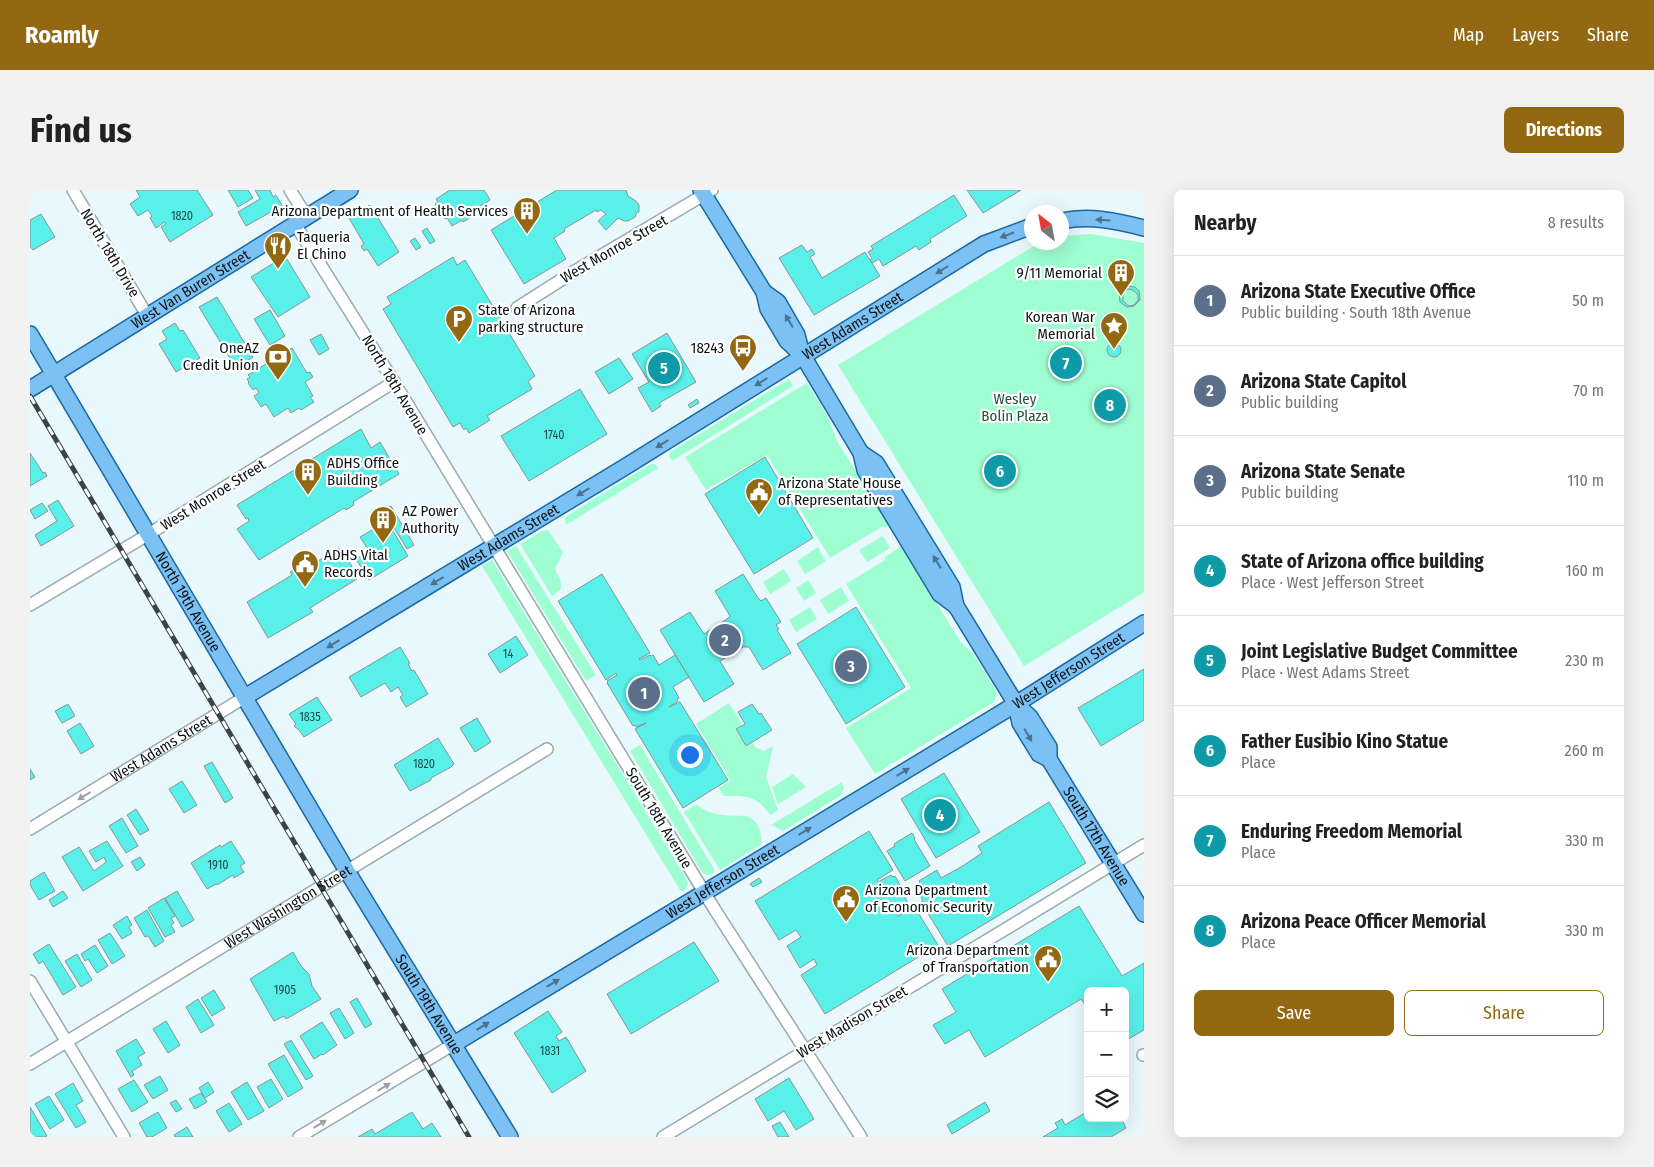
<!DOCTYPE html>
<meta charset="utf-8">
<style>
:root{--surface:#fff;--page:#f2f2f2;--text:#222;--muted:#767676;--line:#e0e0e0;--accent:#926912}
body{margin:0;font-family:"Fira Sans Condensed",sans-serif;background:var(--page);color:var(--text)}
.controls{position:absolute;right:15px;bottom:15px;display:grid;overflow:hidden;border-radius:8px;box-shadow:0 5px 20px #0002}
.controls button{width:45px;height:45px;display:grid;place-items:center;padding:0;border:0;border-bottom:1px solid var(--line);background:var(--surface);color:var(--text);font:25px sans-serif}
.compass{position:absolute;left:994px;top:15px;width:45px;height:45px;border-radius:50%;background:var(--surface);box-shadow:0 5px 20px #0002;rotate:329deg}
.you{position:absolute;left:659px;top:564px;width:18px;height:18px;margin:-12px;border:4px solid #fff;border-radius:50%;background:#1a73e8;box-shadow:0 0 0 8px #1a73e833}
.badge{display:grid;place-items:center;width:32px;height:32px;border-radius:50%;background:var(--accent);color:#fff;font-size:16px;font-weight:700}
.pin{position:absolute;translate:-50% -50%;border:2px solid #fff;box-shadow:0 1px 5px #0006}
.list{margin:0;padding:0;list-style:none}
h2{display:flex;justify-content:space-between;align-items:center;height:65px;margin:0;padding:0 20px;font-size:21px}
h2 small{font-size:16px;font-weight:400;color:var(--muted)}
.list li{display:grid;grid-template-columns:32px 1fr auto;gap:15px;align-items:center;box-sizing:border-box;height:90px;padding:0 20px;border-top:1px solid var(--line)}
.list b{display:block;font-size:19px;white-space:nowrap}
.list p{margin:0;font-size:16px;white-space:nowrap;color:var(--muted)}
.list em{font-size:16px;font-style:normal;color:var(--muted)}
.actions{display:flex;gap:10px;padding:15px 20px}
.actions a{flex:1;padding:11px 0;border:1px solid var(--accent);border-radius:8px;text-align:center;font-size:18px;color:var(--accent)}
.actions .main{background:var(--accent);color:#fff}
.icon{flex:none;width:28px;height:28px;fill:none;stroke:currentColor;stroke-width:2;stroke-linecap:round;stroke-linejoin:round}
.map{position:relative;flex:none;width:1114px;height:947px;overflow:hidden;border-radius:8px}
header{display:flex;align-items:center;gap:30px;box-sizing:border-box;height:70px;padding:0 25px;background:var(--accent);color:#fff}
header strong{font-size:24px}
nav{display:flex;gap:28px;margin-inline-start:auto;font-size:18px}
.intro{display:flex;align-items:center;justify-content:space-between;box-sizing:border-box;height:120px;padding:0 30px}
h1{margin:0;font-size:35px}
.button{padding:12px 22px;border-radius:8px;background:var(--accent);color:#fff;font-size:18px;font-weight:700}
main{display:flex;gap:30px;padding:0 30px}
aside{flex:1;background:var(--surface);border-radius:8px;box-shadow:0 5px 20px #0002}
.map>svg:first-child{display:block}
</style>
<header>
<strong>Roamly</strong>
<nav><a>Map</a><a>Layers</a><a>Share</a></nav>
</header>
<div class="intro"><h1>Find us</h1><a class="button">Directions</a></div>
<main>
<div class="map">
<svg width="1114" height="947" viewBox="0 0 1114 947">
<rect width="100%" height="100%" fill="#e8f8fd"/>
<path fill="#9efdd1" d="M1061,44L1114,53V402L994,476L808,175L1009,53L1032,52V46Z
M759,189L763,196L642,271L639,266L640,262Z
M777,193L797,225L808,253L827,283L843,300L863,333L855,338L853,336L800,368L737,265L676,300L655,267Z
M621,274H625L628,278L536,335L535,329L538,325Z
M518,340L533,362L525,379L531,392V399L522,406L490,354L512,341Z
M853,346L860,358L837,372L829,360Z
M876,353L877,366L930,451L944,465L965,499L967,505L964,512L845,584L816,538L881,498L816,394L855,370V367Z
M486,356L566,485L556,491L477,361Z
M788,357L796,371L775,384L767,371Z
M462,370L656,688L658,695L654,701L650,700L452,376Z
M754,379L761,391L740,404L733,392Z
M778,390L786,403L774,411L766,398Z
M811,397L819,411L798,424L790,410Z
M780,417L787,429L766,442L759,430Z
M699,513L712,534L705,539L716,557L723,553L726,558L734,561L743,556L736,587L748,620L740,625C726,605 717,606 694,606L689,598L700,590L666,534Z
M610,555L684,679V683L677,685L672,682L600,561Z
M763,584L776,597L748,614L742,597Z
M812,592L814,598L810,606L753,641L741,635Z
M666,614C681,627 697,625 716,626C729,630 731,641 732,654L690,680L654,622Z"/>
<path fill="#59f0ea" stroke="#869695" fill-rule="evenodd" d="M106,0H167L183,25L140,52L131,37L136,34L135,32L126,38L120,28L122,26L118,20L108,26L100,14L110,7Z
M198,0H218L223,8L208,17Z
M225,0H240L243,7L246,5L253,17L247,21L246,19L216,36L208,22L230,9Z
M420,0H454L460,10L447,18L450,22L433,32L432,30L422,36L417,28L415,29L405,14L408,12L406,9Z
M527,0H596L598,6L606,11L609,15V22H607L605,27L598,31H594L588,28L576,40L568,31L576,24L571,20L567,22L566,20L534,39L535,41L524,48L536,69L494,94L461,40Z
M937,0H991L953,23Z
M924,5L937,26L900,49L901,52L889,60L886,56L853,76L849,69L842,73L840,70L842,68L838,62L843,59L841,56Z
M340,15L369,62L348,76L337,59L334,61L331,56L334,54L319,28Z
M11,24L25,47L3,60L0,56V30Z
M397,38L405,51L400,54L392,41Z
M385,48L391,57L386,60L380,51Z
M772,55L777,62L782,59L785,64L780,67L792,88L835,62L850,86L784,125L749,68Z
M255,66L280,107L248,127L221,87Z
M423,67L427,75L435,70L505,186L498,191L502,199L457,226L460,230L439,243L436,238L434,240L430,233L423,237L353,119L361,114L357,107Z
M1096,96L1105,97L1109,101L1110,110L1104,116L1097,117L1090,112L1089,103ZM1098,99L1103,100L1108,105V110L1104,115L1099,116L1093,111V104Z
M187,107L223,167L206,178L169,117Z
M240,120L255,146L240,155L224,129Z
M145,133L150,141L153,140L170,168L146,182L129,154L137,149L132,141Z
M637,143L666,192L629,213L631,216L622,222L608,198L619,192L602,164Z
M291,144L299,159L289,165L280,150Z
M1077 160a7 7 0 1 1 14 0a7 7 0 1 1-14 0Z
M262,158L277,183L280,182L283,187L275,192L283,206L280,207L284,212L271,220L269,218L261,223L258,218L244,227L236,214L231,217L224,206L229,203L226,198L223,200L218,193L219,192L217,189L220,187L218,185Z
M589,168L603,189L579,204L565,182Z
M550,199L577,244L499,291L471,246Z
M667,209L669,213L660,218L658,215Z
M331,239L341,258L350,252L369,284L323,312L324,315L316,320L314,318L229,370L207,339L219,331L218,328L216,329L207,315Z
M0,263L13,283L15,282L17,286L0,296Z
M735,267L783,348L724,384L675,304Z
M28,310L44,336L11,356L5,345L27,331L18,316Z
M12,313L18,321L5,329L0,320Z
M361,316L384,355L377,359L353,320Z
M357,331L378,366L339,390L326,369L339,361L330,347Z
M309,358L322,376L320,377L327,389L280,418L283,422L238,448L217,412L262,385L260,382L273,374L277,380L289,372L288,371Z
M572,384L620,463L609,469L610,470L620,465L621,466L623,465L629,475L645,465L659,487L643,497L649,508L647,509L648,511L639,517L650,512L698,590L653,618L605,539L616,533L606,537L605,535L603,536L577,493L578,492L577,491L587,485L586,483L576,490L528,411Z
M713,384L728,408L731,411L736,408L751,432L746,435L749,439L747,440L761,463L733,480L719,457H713L690,471L704,494L674,512L630,440L660,422L674,444L697,429L700,426L685,401Z
M826,417L875,497L816,534L767,454Z
M486,446L498,465L470,483L458,464Z
M370,457L380,473L378,474L382,481L384,480L398,504L376,517L370,507L373,505L368,497L361,502L355,493L331,507L319,487Z
M1114,479V530L1071,556L1048,518Z
M287,507L302,530L274,547L269,540L264,536L266,534L259,524Z
M38,514L45,526L32,533L25,521Z
M722,514L729,524L731,523L742,540L716,556L706,539L715,534L708,522Z
M447,528L461,552L445,562L430,538Z
M50,533L64,556L51,564L37,541Z
M408,548L424,574L421,577L401,588V590L380,601L364,575Z
M182,572L203,608L195,613L174,576Z
M0,579L5,587L0,590Z
M914,583L950,642L906,668L871,609Z
M152,591L167,615L154,623L139,599Z
M1019,612L1056,673L918,756L891,712L893,711L885,696L890,693L889,691L907,680L911,688L931,677L952,663L948,656Z
M106,619L119,640L110,645L97,625Z
M92,628L108,656L96,663L79,636Z
M839,641L863,680L847,690L848,692L861,685L863,687L865,686L876,706L875,707L878,713L866,722L868,726L884,716L908,755L795,824L771,785L787,775L784,769L770,778L757,756L771,747L766,740L749,750L725,711Z
M882,643L885,648L884,649L900,676L875,691L857,661L865,656L864,654Z
M77,651L93,676L53,701L32,667L49,657L64,681L76,672L74,667L66,672L59,661Z
M201,651L215,673L210,676L214,682L204,688L203,685L187,695L186,694L177,699L161,673L190,655L191,657Z
M110,667L115,675L107,681L101,672Z
M14,682L25,701L9,710L0,695V691Z
M729,688L732,692L723,697L720,694Z
M33,701L38,708L23,717L19,710Z
M147,701L164,730L152,737L135,708Z
M134,708L145,726L141,728L144,733L141,735L145,742L135,747L118,718Z
M1049,716L1092,786L1114,773V840L1095,851V801H1058V819L1051,809L955,867L939,840L915,854L903,835L926,822L912,799Z
M117,720L134,751L125,757L118,746L115,747L104,728Z
M97,726L102,735L99,737L102,743L92,749L83,735Z
M80,743L95,766L82,774L68,750Z
M664,752L689,791L601,844L577,804Z
M19,754L46,797L33,805L13,771L9,774L3,764Z
M65,755L78,776L67,783L58,769L55,771L51,764Z
M263,762L271,776L279,784L282,796L291,809L256,829L254,826L244,831L220,789Z
M47,764L62,790L51,797L35,771Z
M184,800L195,818L182,826L171,808Z
M327,808L342,834L335,838L320,812Z
M168,809L184,835L171,843L156,817Z
M309,818L324,843L315,849L300,823Z
M518,821L532,842L526,846L529,851L536,847L556,881L522,903L484,843Z
M136,831L150,855L138,863L123,839Z
M292,832L307,855L293,865L292,864L284,869L270,846Z
M106,849L115,863L108,867L112,875L102,881L104,885L101,887L86,861Z
M261,850L283,886L276,890L254,854Z
M254,865L273,898L258,907L238,874Z
M130,886L138,900L123,909L114,895Z
M759,888L784,929L766,940L754,921L738,931L725,909Z
M241,889L253,909L239,918L227,897Z
M104,890L118,912L102,922L88,899Z
M178,892L184,902L175,908L169,898Z
M217,892L234,921L218,930L201,902Z
M43,893L53,911L46,915L56,932L46,938L25,904Z
M171,903L177,912L165,919L159,909Z
M19,906L34,930L20,939L5,914Z
M146,910L152,919L146,922L140,913Z
M955,912L960,921L922,944L917,935Z
M199,913L212,934L199,942L186,921Z
M0,917L17,946L15,947H0Z
M1058,921V928H1091L1096,938L1081,947H1013L1028,938L1025,933L1032,929L1035,935Z
M128,922L137,938L122,947H117L109,933Z
M382,922L393,939L402,933L411,947H328L342,939L345,944Z
M750,932L759,947H748L742,936Z
M157,937L163,947H145L144,945Z"/>
<g fill="none" stroke-linecap="round" stroke-linejoin="round">
<defs>
<g id="minor">
<path d="M43,0L118,127"/>
<path d="M260,0L277,27"/>
<path d="M265,34L364,192L685,720L831,947"/>
<path d="M487,118L545,81L682,0"/>
<path d="M0,415L119,344L364,192"/>
<path id="s1" d="M0,639L215,507"/>
<path d="M0,791L94,947"/>
<path d="M1113,865H1114"/>
<path id="s2" d="M0,874L517,559"/>
<path d="M269,947L424,854"/>
<path d="M633,947L1114,655"/>
</g>
<g id="major">
<path d="M671,0L734,102L738,119L757,151L773,166L831,263L835,280L910,404L926,416"/>
<path d="M1032,31C1059,25 1087,31 1114,38"/>
<path d="M734,102L748,112L767,145L772,165"/>
<path id="s3" d="M0,144L317,681L480,947"/>
<path id="s4" d="M0,199L320,0"/>
<path id="s5" d="M831,263L846,273L922,397L926,416L986,514L1000,527L1019,557V569L1114,724"/>
<path id="s6" d="M215,507L595,277L954,54L1002,36"/>
<path d="M986,514L990,533L1009,564L1019,569"/>
<path id="s7" d="M424,854L986,514L1114,433"/>
</g>
</defs>
<use href="#minor" stroke="#9baaaf" stroke-width="14"/>
<use href="#major" stroke="#1b68a1" stroke-width="18"/>
<use href="#minor" stroke="#fff" stroke-width="11"/>
<use href="#major" stroke="#7bc1f4" stroke-width="15"/>
<defs>
<path id="rail" d="M0,206L439,947"/>
</defs>
<use href="#rail" stroke="#3c4346" stroke-width="5"/>
<use href="#rail" stroke="#fff" stroke-width="3" stroke-dasharray="9" stroke-linecap="butt"/>
</g>
<defs><path id="oneway-solid" d="M-6-.8H1V-3.2L6.5 0L1 3.2V.8H-6Z" transform="scale(1.25)"/></defs>
<g fill="#4a728f">
<use href="#oneway-solid" transform="translate(1073 30) rotate(-177)"/>
<use href="#oneway-solid" transform="translate(977 45) rotate(159)"/>
<use href="#oneway-solid" transform="translate(912 80) rotate(148)"/>
<use href="#oneway-solid" transform="translate(759 131) rotate(-121)"/>
<use href="#oneway-solid" transform="translate(731 192) rotate(148)"/>
<use href="#oneway-solid" transform="translate(632 254) rotate(148)"/>
<use href="#oneway-solid" transform="translate(553 302) rotate(149)"/>
<use href="#oneway-solid" transform="translate(907 372) rotate(-122)"/>
<use href="#oneway-solid" transform="translate(407 391) rotate(149)"/>
<use href="#oneway-solid" transform="translate(303 454) rotate(149)"/>
<use href="#oneway-solid" transform="translate(998 545) rotate(59)"/>
<use href="#oneway-solid" transform="translate(873 582) rotate(-31)"/>
<use href="#oneway-solid" transform="translate(775 641) rotate(-31)"/>
<use href="#oneway-solid" transform="translate(523 793) rotate(-31)"/>
<use href="#oneway-solid" transform="translate(453 836) rotate(-31)"/>
</g>
<g fill="#9ea0a1">
<use href="#oneway-solid" transform="translate(54 606) rotate(149)"/>
<use href="#oneway-solid" transform="translate(354 897) rotate(-31)"/>
<use href="#oneway-solid" transform="translate(290 934) rotate(-31)"/>
</g>
<defs>
<symbol id="building-pin" viewBox="-11 -11 22 30"><path d="M0 17L-7.5 6A9.5 9.5 0 1 1 7.5 6Z" fill="#926912" stroke="#fff"/><path d="M-4-6H4V6H1V3H-1V6H-4ZM-2.5-4.3h1.7v1.8h-1.7ZM.8-4.3h1.7v1.8H.8ZM-2.5-1h1.7V.8h-1.7ZM.8-1h1.7V.8H.8Z" fill="#fff"/></symbol>
<symbol id="restaurant-pin" viewBox="-11 -11 22 30"><path d="M0 17L-7.5 6A9.5 9.5 0 1 1 7.5 6Z" fill="#926912" stroke="#fff"/><path d="M-5-6h1v4h1v-4h1v4h1v-4h1v5L-1.5 .5V6h-2V.5L-5-1ZM5-6V6H3V1.5H1.5Q1.5-4 5-6Z" fill="#fff"/></symbol>
<symbol id="parking-pin" viewBox="-11 -11 22 30"><path d="M0 17L-7.5 6A9.5 9.5 0 1 1 7.5 6Z" fill="#926912" stroke="#fff"/><path d="M-3.5-5.5H1a3.5 3.5 0 0 1 0 7H-1V5.5H-3.5ZM-1-3.4V-.6H.8a1.4 1.4 0 0 0 0-2.8Z" fill="#fff"/></symbol>
<symbol id="sight-pin" viewBox="-11 -11 22 30"><path d="M0 17L-7.5 6A9.5 9.5 0 1 1 7.5 6Z" fill="#926912" stroke="#fff"/><path d="M0-6L1.8-2.2L6-1.7L2.9 1.2L3.7 5.4L0 3.3L-3.7 5.4L-2.9 1.2L-6-1.7L-1.8-2.2Z" fill="#fff"/></symbol>
<symbol id="bus-pin" viewBox="-11 -11 22 30"><path d="M0 17L-7.5 6A9.5 9.5 0 1 1 7.5 6Z" fill="#926912" stroke="#fff"/><path d="M-5-6H5V4H4V6H2V4H-2V6H-4V4H-5ZM-3.5-4V0h7V-4ZM-3.5 1.2v1.5H-2V1.2ZM2 1.2v1.5H3.5V1.2Z" fill="#fff"/></symbol>
<symbol id="bank-pin" viewBox="-11 -11 22 30"><path d="M0 17L-7.5 6A9.5 9.5 0 1 1 7.5 6Z" fill="#926912" stroke="#fff"/><path d="M-6-4H6V4H-6ZM0-2.3a2.3 2.3 0 1 0 0 4.6a2.3 2.3 0 1 0 0-4.6Z" fill="#fff"/></symbol>
<symbol id="civic-pin" viewBox="-11 -11 22 30"><path d="M0 17L-7.5 6A9.5 9.5 0 1 1 7.5 6Z" fill="#926912" stroke="#fff"/><path d="M-.6-6.5H3V-4.5H.6V-3L4-1V1h2V6H-6V1h2V-1L-.6-3ZM-1.2 2.5V6h2.4V2.5Z" fill="#fff"/></symbol>
</defs>
<g fill-rule="evenodd">
<use href="#building-pin" x="481" y="5" width="32" height="43"/>
<use href="#restaurant-pin" x="232" y="40" width="32" height="43"/>
<use href="#building-pin" x="1075" y="67" width="32" height="43"/>
<use href="#parking-pin" x="413" y="113" width="32" height="43"/>
<use href="#sight-pin" x="1068" y="120" width="32" height="43"/>
<use href="#bus-pin" x="697" y="142" width="32" height="43"/>
<use href="#bank-pin" x="232" y="151" width="32" height="43"/>
<use href="#building-pin" x="262" y="266" width="32" height="43"/>
<use href="#civic-pin" x="713" y="286" width="32" height="43"/>
<use href="#building-pin" x="337" y="314" width="32" height="43"/>
<use href="#civic-pin" x="259" y="358" width="32" height="43"/>
<use href="#civic-pin" x="800" y="693" width="32" height="43"/>
<use href="#civic-pin" x="1002" y="753" width="32" height="43"/>
</g>
<g text-anchor="middle" dominant-baseline="central" stroke-width="4.5" stroke-linejoin="round" paint-order="stroke">
<g font-size="12" fill="#204a4a">
<text x="152" y="26">1820</text>
<text x="524" y="245">1740</text>
<text x="478" y="464">14</text>
<text x="280" y="527">1835</text>
<text x="394" y="574">1820</text>
<text x="188" y="675">1910</text>
<text x="255" y="800">1905</text>
<text x="520" y="861">1831</text>
</g>
<g font-size="15" fill="#0d1214" stroke="#fff" text-anchor="start">
<text x="478" y="21" text-anchor="end">Arizona Department of Health Services</text>
<text x="267" y="47">Taqueria<tspan x="267" dy="17">El Chino</tspan></text>
<text x="1072" y="83" text-anchor="end">9/11 Memorial</text>
<text x="448" y="120">State of Arizona<tspan x="448" dy="17">parking structure</tspan></text>
<text x="1065" y="127" text-anchor="end">Korean War<tspan x="1065" dy="17">Memorial</tspan></text>
<text x="229" y="158" text-anchor="end">OneAZ<tspan x="229" dy="17">Credit Union</tspan></text>
<text x="694" y="158" text-anchor="end">18243</text>
<text x="297" y="273">ADHS Office<tspan x="297" dy="17">Building</tspan></text>
<text x="748" y="293">Arizona State House<tspan x="748" dy="17">of Representatives</tspan></text>
<text x="372" y="321">AZ Power<tspan x="372" dy="17">Authority</tspan></text>
<text x="294" y="365">ADHS Vital<tspan x="294" dy="17">Records</tspan></text>
<text x="835" y="700">Arizona Department<tspan x="835" dy="17">of Economic Security</tspan></text>
<text x="999" y="760" text-anchor="end">Arizona Department<tspan x="999" dy="17">of Transportation</tspan></text>
</g>
<g font-size="15" fill="#0d1214" stroke="#fff">
<text transform="translate(584 59) rotate(-30)">West Monroe Street</text>
<text transform="translate(80 63) rotate(59)">North 18th Drive</text>
<text stroke="none"><textPath href="#s4" startOffset="189">West Van Buren Street</textPath></text>
<text stroke="none"><textPath href="#s6" startOffset="712">West Adams Street</textPath></text>
<text transform="translate(365 195) rotate(59)">North 18th Avenue</text>
<text transform="translate(183 305) rotate(-32)">West Monroe Street</text>
<text stroke="none"><textPath href="#s6" startOffset="308">West Adams Street</textPath></text>
<text stroke="none"><textPath href="#s3" startOffset="311">North 19th Avenue</textPath></text>
<text stroke="none"><textPath href="#s7" startOffset="719">West Jefferson Street</textPath></text>
<text stroke="none"><textPath href="#s1" startOffset="154">West Adams Street</textPath></text>
<text transform="translate(629 628) rotate(59)">South 18th Avenue</text>
<text stroke="none"><textPath href="#s5" startOffset="455">South 17th Avenue</textPath></text>
<text stroke="none"><textPath href="#s7" startOffset="314">West Jefferson Street</textPath></text>
<text stroke="none"><textPath href="#s2" startOffset="302">West Washington Street</textPath></text>
<text stroke="none"><textPath href="#s3" startOffset="780">South 19th Avenue</textPath></text>
<text transform="translate(822 832) rotate(-31)">West Madison Street</text>
</g>
<g font-size="15" fill="#255440" stroke="#fff">
<text x="985" y="209">Wesley<tspan x="985" dy="17">Bolin Plaza</tspan></text>
</g>
</g>
</svg>
<div class="controls">
<button>+</button>
<button>−</button>
<button><svg class="icon" aria-label="layers" viewBox="0 0 24 24"><path d="M12 4l9 5-9 5-9-5zM3 14l9 5 9-5"/></svg></button>
</div>
<svg class="compass" viewBox="-18 -18 36 36"><path d="M0-13l5 13h-10z" fill="#e53935"/><path d="M0 13l5-13h-10z" fill="#767676"/></svg>
<div class="you"></div>
<div class="pin badge" style="left:614px;top:503px;background:#5c6f8a">1</div>
<div class="pin badge" style="left:695px;top:450px;background:#5c6f8a">2</div>
<div class="pin badge" style="left:821px;top:476px;background:#5c6f8a">3</div>
<div class="pin badge" style="left:910px;top:625px;background:#0f9aa8">4</div>
<div class="pin badge" style="left:634px;top:178px;background:#0f9aa8">5</div>
<div class="pin badge" style="left:970px;top:281px;background:#0f9aa8">6</div>
<div class="pin badge" style="left:1036px;top:173px;background:#0f9aa8">7</div>
<div class="pin badge" style="left:1080px;top:215px;background:#0f9aa8">8</div>
</div>
<aside>
<h2>Nearby<small>8 results</small></h2>
<ul class="list">
<li><span class="badge" style="background:#5c6f8a">1</span><div><b>Arizona State Executive Office</b><p>Public building · South 18th Avenue</p></div><em>50 m</em></li>
<li><span class="badge" style="background:#5c6f8a">2</span><div><b>Arizona State Capitol</b><p>Public building</p></div><em>70 m</em></li>
<li><span class="badge" style="background:#5c6f8a">3</span><div><b>Arizona State Senate</b><p>Public building</p></div><em>110 m</em></li>
<li><span class="badge" style="background:#0f9aa8">4</span><div><b>State of Arizona office building</b><p>Place · West Jefferson Street</p></div><em>160 m</em></li>
<li><span class="badge" style="background:#0f9aa8">5</span><div><b>Joint Legislative Budget Committee</b><p>Place · West Adams Street</p></div><em>230 m</em></li>
<li><span class="badge" style="background:#0f9aa8">6</span><div><b>Father Eusibio Kino Statue</b><p>Place</p></div><em>260 m</em></li>
<li><span class="badge" style="background:#0f9aa8">7</span><div><b>Enduring Freedom Memorial</b><p>Place</p></div><em>330 m</em></li>
<li><span class="badge" style="background:#0f9aa8">8</span><div><b>Arizona Peace Officer Memorial</b><p>Place</p></div><em>330 m</em></li>
</ul>
<div class="actions"><a class="main">Save</a><a>Share</a></div>
</aside>
</main>
